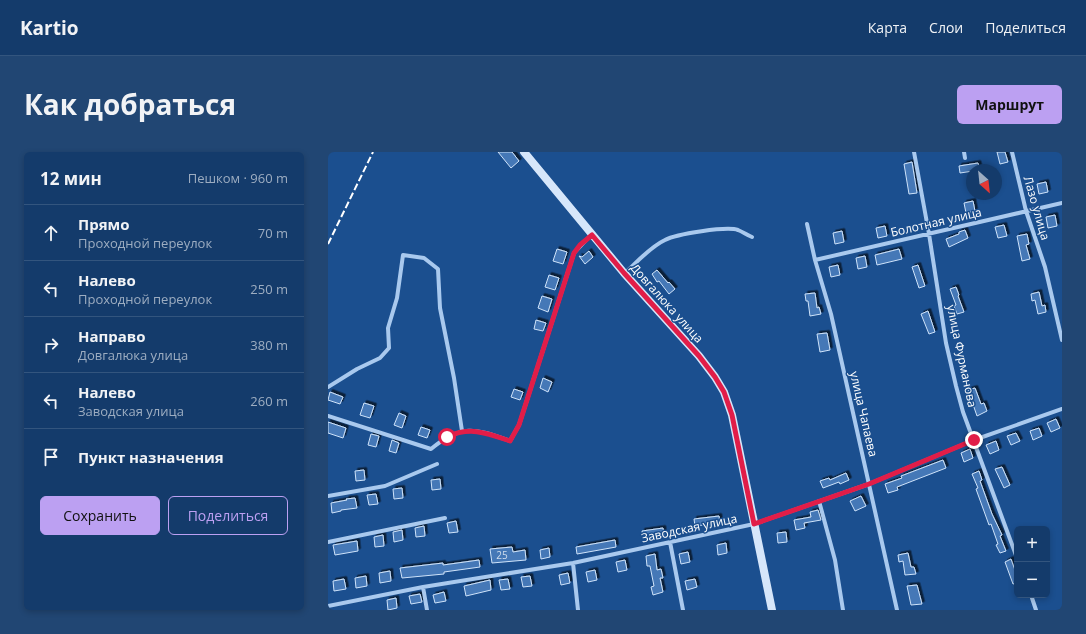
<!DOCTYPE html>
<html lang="ru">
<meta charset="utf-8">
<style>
:root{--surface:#143b6b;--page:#214673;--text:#f1f3f6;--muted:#9dadc1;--line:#33557e;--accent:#bca0f2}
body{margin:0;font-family:"Open Sans",sans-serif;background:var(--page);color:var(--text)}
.controls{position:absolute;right:12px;bottom:12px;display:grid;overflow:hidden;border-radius:6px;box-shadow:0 2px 6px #0003}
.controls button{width:36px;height:36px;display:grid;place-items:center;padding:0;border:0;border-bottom:1px solid var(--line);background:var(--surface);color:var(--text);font:20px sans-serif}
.compass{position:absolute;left:638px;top:12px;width:36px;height:36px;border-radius:50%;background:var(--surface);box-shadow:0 2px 6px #0003;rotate:153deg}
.stop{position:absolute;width:12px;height:12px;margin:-9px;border:3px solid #e11d48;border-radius:50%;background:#fff}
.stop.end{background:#e11d48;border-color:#fff;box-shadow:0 1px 4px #0008}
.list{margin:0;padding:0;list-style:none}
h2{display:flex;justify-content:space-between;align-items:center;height:52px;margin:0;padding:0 16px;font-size:17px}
h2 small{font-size:13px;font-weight:400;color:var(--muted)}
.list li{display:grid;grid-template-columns:26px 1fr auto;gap:12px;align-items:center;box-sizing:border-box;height:56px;padding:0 16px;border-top:1px solid var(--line)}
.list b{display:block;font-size:15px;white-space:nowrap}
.list p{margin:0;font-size:13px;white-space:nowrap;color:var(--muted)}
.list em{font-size:13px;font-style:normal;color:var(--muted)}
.actions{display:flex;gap:8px;padding:12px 16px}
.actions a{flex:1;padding:9px 0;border:1px solid var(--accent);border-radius:6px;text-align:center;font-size:14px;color:var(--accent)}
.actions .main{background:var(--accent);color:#111}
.icon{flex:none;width:22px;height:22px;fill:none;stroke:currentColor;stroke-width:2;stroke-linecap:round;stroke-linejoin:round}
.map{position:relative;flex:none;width:734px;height:458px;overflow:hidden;border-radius:6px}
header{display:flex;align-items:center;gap:24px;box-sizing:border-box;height:56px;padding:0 20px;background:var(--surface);border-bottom:1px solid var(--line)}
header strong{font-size:19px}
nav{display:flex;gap:22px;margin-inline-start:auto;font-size:14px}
.intro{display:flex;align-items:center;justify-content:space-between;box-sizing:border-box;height:96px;padding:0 24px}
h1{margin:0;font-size:28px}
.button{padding:10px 18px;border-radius:6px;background:var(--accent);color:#111;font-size:14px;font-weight:700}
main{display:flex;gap:24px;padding:0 24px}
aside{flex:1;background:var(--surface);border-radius:6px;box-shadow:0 2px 6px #0003}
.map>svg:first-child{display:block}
</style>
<header>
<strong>Kartio</strong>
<nav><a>Карта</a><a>Слои</a><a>Поделиться</a></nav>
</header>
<div class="intro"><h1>Как добраться</h1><a class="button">Маршрут</a></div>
<main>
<aside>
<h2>12 мин<small>Пешком · 960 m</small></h2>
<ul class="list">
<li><svg class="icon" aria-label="ahead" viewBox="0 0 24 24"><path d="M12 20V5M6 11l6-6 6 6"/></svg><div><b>Прямо</b><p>Проходной переулок</p></div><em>70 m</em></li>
<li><svg class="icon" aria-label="left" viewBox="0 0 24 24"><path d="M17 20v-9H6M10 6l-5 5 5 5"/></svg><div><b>Налево</b><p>Проходной переулок</p></div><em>250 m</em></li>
<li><svg class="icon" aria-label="right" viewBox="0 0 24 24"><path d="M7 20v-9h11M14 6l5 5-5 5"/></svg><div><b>Направо</b><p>Довгалюка улица</p></div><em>380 m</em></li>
<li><svg class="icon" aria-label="left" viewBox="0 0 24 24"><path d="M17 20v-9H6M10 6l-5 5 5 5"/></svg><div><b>Налево</b><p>Заводская улица</p></div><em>260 m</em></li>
<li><svg class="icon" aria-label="arrive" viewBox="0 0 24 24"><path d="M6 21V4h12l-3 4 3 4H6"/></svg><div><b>Пункт назначения</b></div></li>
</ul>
<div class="actions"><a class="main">Сохранить</a><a>Поделиться</a></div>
</aside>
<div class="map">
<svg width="734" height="458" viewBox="0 0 734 458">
<defs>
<filter id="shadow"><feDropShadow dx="2.5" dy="-2.5" stdDeviation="0" flood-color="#0009"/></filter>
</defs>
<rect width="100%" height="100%" fill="#1b4f8f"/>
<path fill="#4478b7" stroke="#cfe3fa" filter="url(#shadow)" d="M170,0H184L191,9L183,16Z
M669,0H677L680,10L672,12Z
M584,10L589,41L581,42L576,12Z
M650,11L652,18L632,21L631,14Z
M718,30L720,40L711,42L709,32Z
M645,49L647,59L638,61L636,51Z
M727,63L729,74L720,76L718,65Z
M676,73L679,84L670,86L667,75Z
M557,74L559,84L550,86L548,76Z
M637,78L640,86L621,95L618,87L631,82V80Z
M514,79L516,90L507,92L505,81Z
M699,82L701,92L698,93L702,107L694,109L689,84Z
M229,97L239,100L235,112L225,109Z
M571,97L574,107L549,113L547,103Z
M261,99L265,105L257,112L251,104L254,105Z
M537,104L539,115L530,117L528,106Z
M510,113L512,123L503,125L501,115Z
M590,113L597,134L591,136L584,115Z
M329,118L340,131L341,130L347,137L341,142L331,129L329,130L324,122Z
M221,123L231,126L227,138L217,135Z
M628,135L631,143L630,144L636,160L629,162L626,154L628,153L622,137Z
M711,140L714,154L717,153L718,160L710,162L707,148L704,149L703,142Z
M487,141L489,156L491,155L493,162L482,164L480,149H478L477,142Z
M214,144L224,147L220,160L210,156Z
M600,159L607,180L601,182L593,162Z
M208,168L218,171L215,179L206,177Z
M499,181L502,198L492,200L489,182Z
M215,226L224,230L220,240L212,236Z
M647,236L653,252L656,251L659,259L649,264L640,238Z
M186,237L195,240L192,248L183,245Z
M2,240L15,245L12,252L0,248Z
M36,251L46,254L42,266L32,263Z
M71,261L78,264L74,276L66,273Z
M728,267L732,276L723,280L719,271Z
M0,270L18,276L15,286L0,281Z
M93,275L102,278L99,286L90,283Z
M711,276L714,284L705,288L702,279Z
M688,281L692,289L683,293L679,284Z
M43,282L51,284L48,295L40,293Z
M64,288L71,291L68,301L61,299Z
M668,289L671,298L662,302L658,293Z
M642,297L645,306L636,310L633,301Z
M615,308L618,316L569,335L570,338L560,341L557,332L574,326L573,324Z
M674,315L682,333L676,336L667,317Z
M36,318L37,328L28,329L27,319Z
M651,319L654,328L652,329L664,362L674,383L672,384L678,399L672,401L668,393L670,392L663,372L661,373L648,337L650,336L644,322Z
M518,321L521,328L512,332L511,330L495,336L492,329L501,326L502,328Z
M112,327L113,337L104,338L103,328Z
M74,336L75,346L66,347L65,337Z
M48,342L50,352L41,353L39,343Z
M533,344L538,354L527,359L522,349Z
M27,346L29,356L13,358V359L4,361L3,351L19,348L18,347Z
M490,358L493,368L476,371L477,376L468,378L466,368L483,365L482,360Z
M391,364L392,371L367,374L366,367Z
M128,369L130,380L121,381L119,371Z
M96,374L97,384L88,385L87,376Z
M335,376L336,383L315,386L314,379Z
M74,378L75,388L66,390L65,380Z
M458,380L459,390L450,391L449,381Z
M55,383L56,394L47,395L46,385Z
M287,388L288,395L249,402L248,395Z
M29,389L30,399L7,403L5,393Z
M398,391L399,401L390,403L389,393Z
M184,395L185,400L197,398L198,408L164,411L162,397Z
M221,396L222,405L213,407L212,398Z
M360,400L362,410L353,412L351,402Z
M580,401L583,415H586L588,422L577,423L575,409L571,410L570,403Z
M327,402L329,418L333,417L335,426H332L335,440L325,443L323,435L326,434L322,414H319L318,404Z
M683,407L689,424V431L685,432L677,410Z
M151,408L152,415L116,420V422L74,426L72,416L115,411V413Z
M297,408L299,418L290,420L288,410Z
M267,418L269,428L260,430L258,420Z
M62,419L63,429L52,431L51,421Z
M240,421L242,431L233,433L231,423Z
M38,424L39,434L28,436L27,426Z
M202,424L204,434L195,435L193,425Z
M16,427L18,437L6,439L5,429Z
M180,427L182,437L173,438L171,428Z
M367,427L369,435L359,438L357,429Z
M162,428L163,438L138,444L136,434Z
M589,433L594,452L583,453L579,434Z
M116,440L118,449L107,451L105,443Z
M92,442L94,450L83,452L81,444Z
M68,446L69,456L60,458L59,448Z"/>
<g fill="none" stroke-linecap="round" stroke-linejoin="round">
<path stroke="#a9c9ee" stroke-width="4" d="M586,0L601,82L618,191L628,234L635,260L689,406
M636,0L637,6
M684,0L698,59L717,115L734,188
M479,72L487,108L503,162L569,458
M487,108L734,51
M297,121C309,110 322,95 337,88C348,82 399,74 410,78C415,80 419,83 424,85
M0,235L29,217L52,206L61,196L60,176L69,146L75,103L96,106L110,117L112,156L126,226L134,279
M0,264L103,297C133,272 147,276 182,289L191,273L246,101L263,83
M0,344L57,334L109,312
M491,349L507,408L515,458
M0,390L117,366
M342,390L355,458
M245,411L250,458
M95,435L99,458
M703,443L708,458
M0,454L95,435L245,411L426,372L541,332L646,288L734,257"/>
<path stroke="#d6e6fa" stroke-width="8" d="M196,0L296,121L371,204L387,225L396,240L404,263L444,458"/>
<path stroke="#fff" stroke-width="2" stroke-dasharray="7 3" stroke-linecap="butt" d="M0,92L45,0"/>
</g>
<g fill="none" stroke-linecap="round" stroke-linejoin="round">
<path stroke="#e11d48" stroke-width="5" d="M119,285C142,274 159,281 182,289L191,273L246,101L252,93L264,83L296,121L371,204L387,225L396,240L404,263L426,372L541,332L646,288"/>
</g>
<g text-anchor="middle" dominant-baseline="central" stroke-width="3" stroke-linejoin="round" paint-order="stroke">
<g font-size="10" fill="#d0dded">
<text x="174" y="403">25</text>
</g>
<g font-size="12" fill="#fff" stroke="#1b4f8f">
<text transform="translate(709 56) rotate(74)">Лазо улица</text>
<text transform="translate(608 70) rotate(-13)">Болотная улица</text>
<text transform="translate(339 151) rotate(48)">Довгалюка улица</text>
<text transform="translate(634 204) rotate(78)">улица Фурманова</text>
<text transform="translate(536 262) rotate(77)">улица Чапаева</text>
<text transform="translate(361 376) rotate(-12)">Заводская улица</text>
</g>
</g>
</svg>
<div class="controls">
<button>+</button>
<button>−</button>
</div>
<svg class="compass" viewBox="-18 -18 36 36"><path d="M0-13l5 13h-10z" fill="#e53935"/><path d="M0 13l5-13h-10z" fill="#9dadc1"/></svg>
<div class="stop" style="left:119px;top:285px"></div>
<div class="stop end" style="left:646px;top:288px"></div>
</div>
</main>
